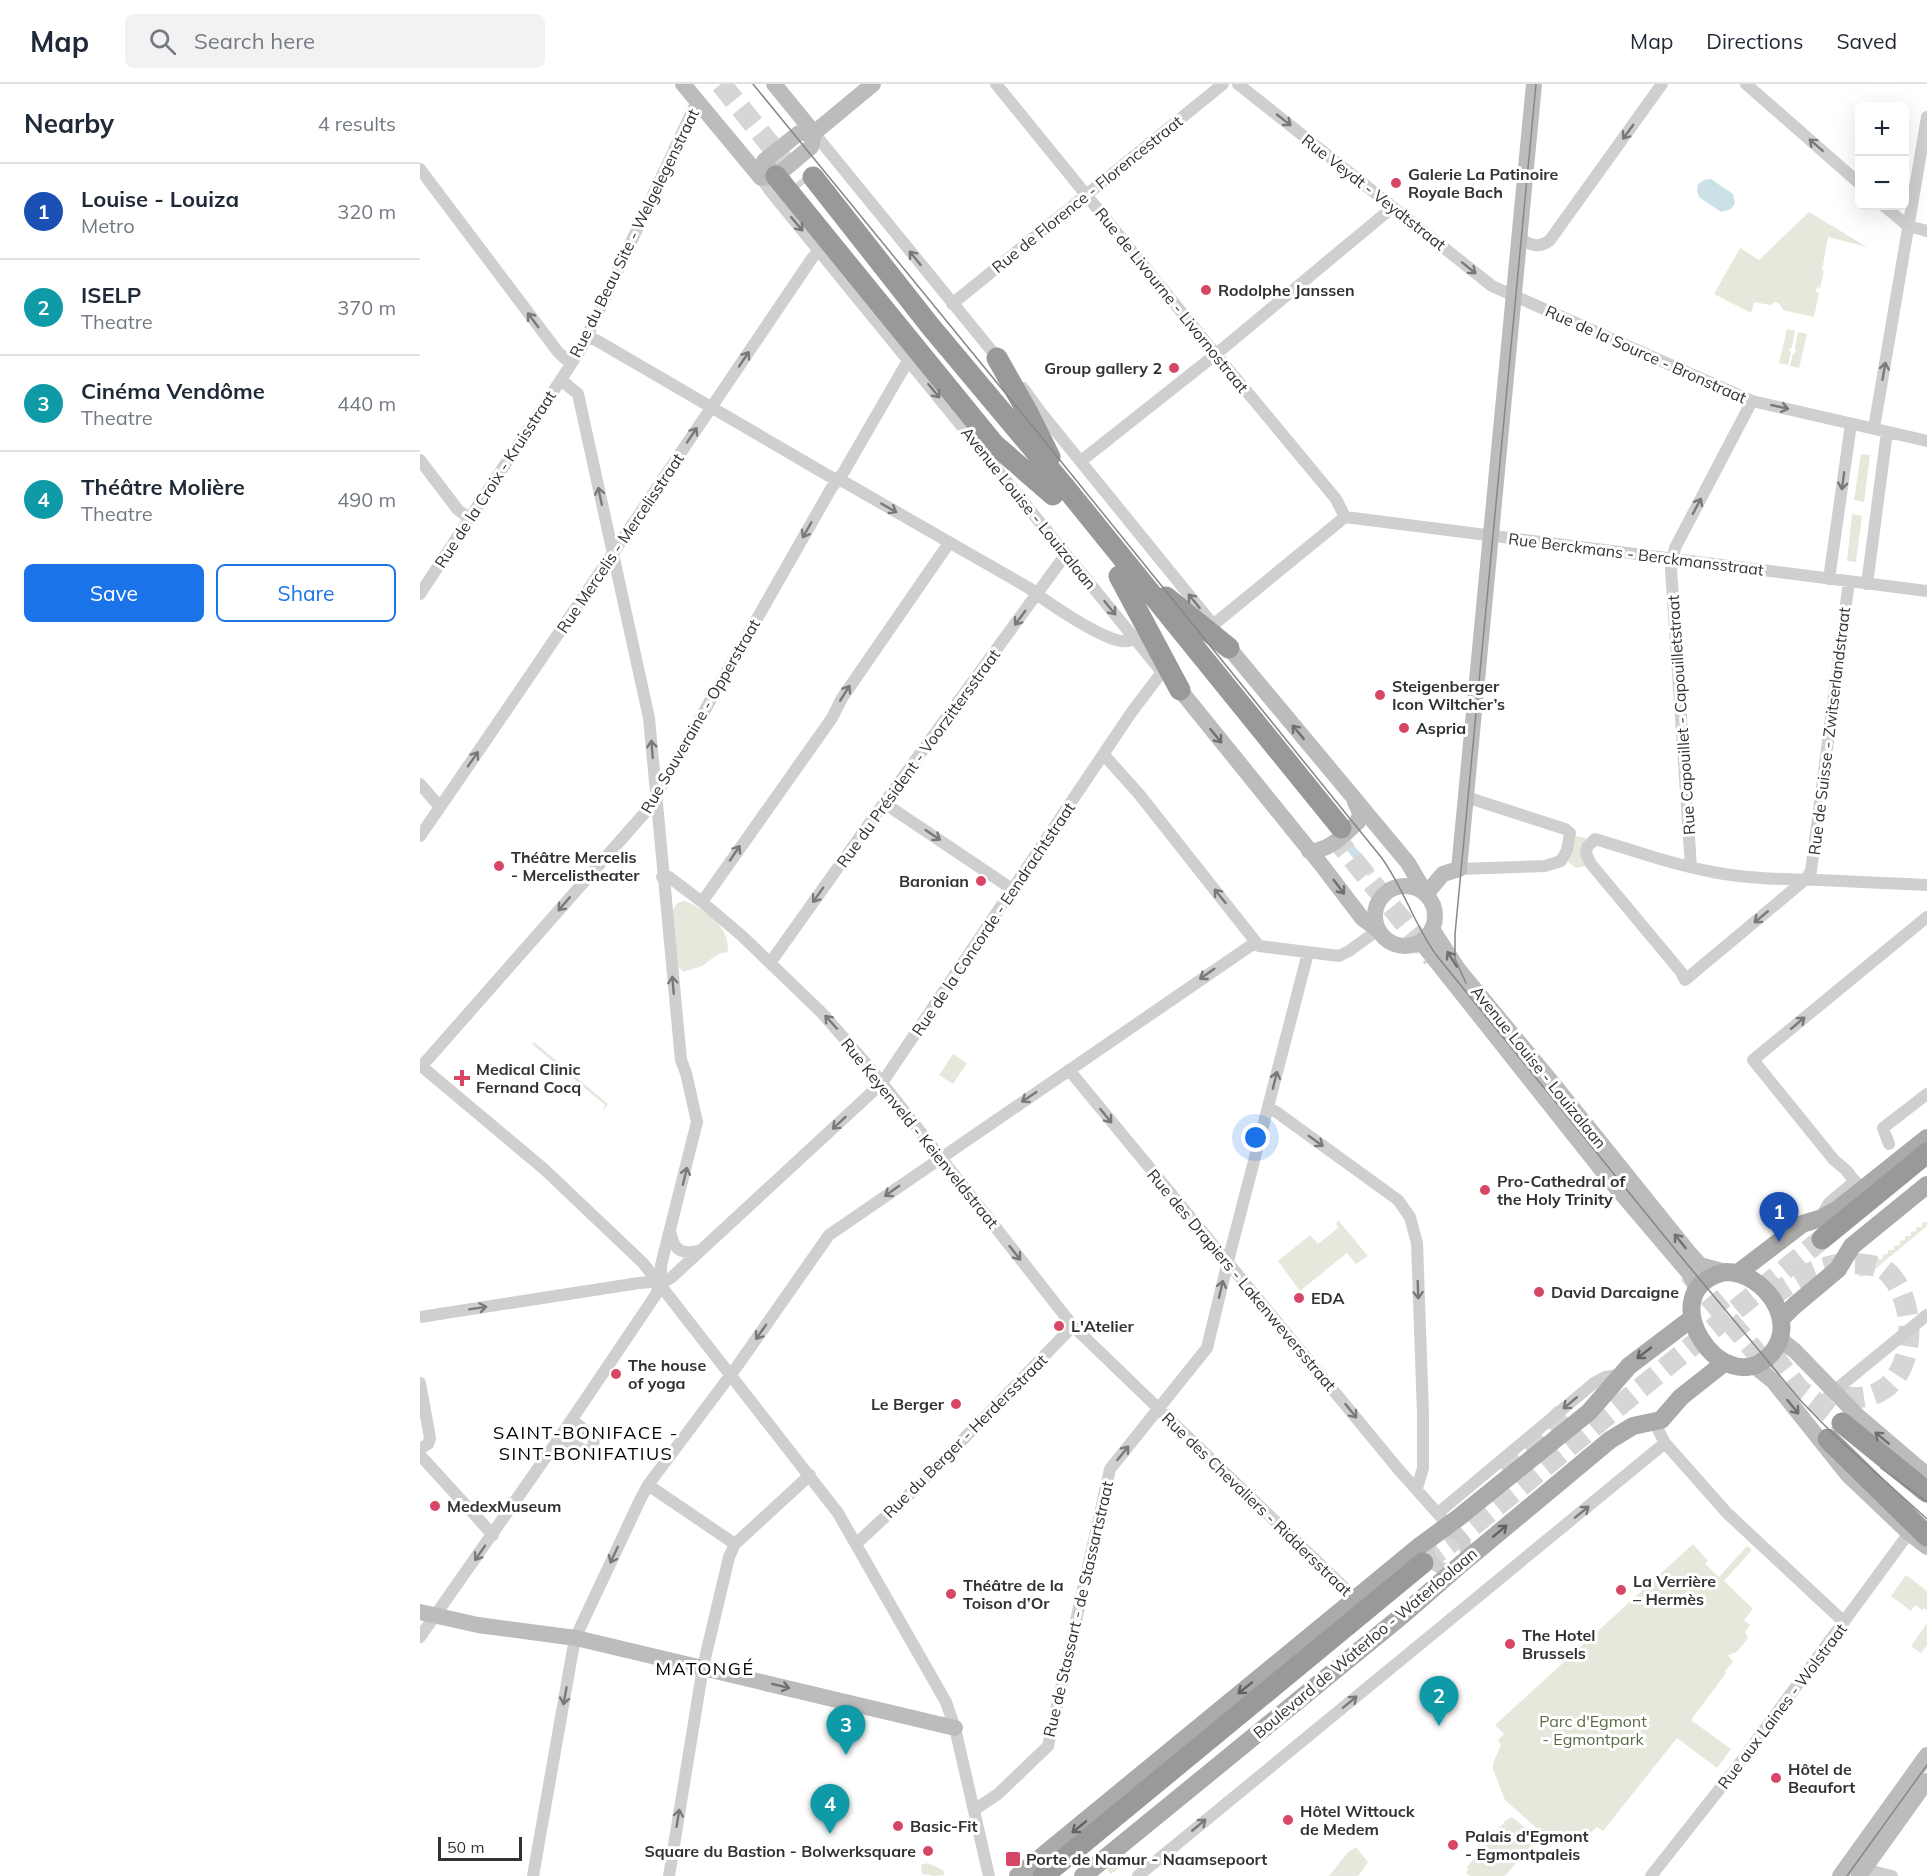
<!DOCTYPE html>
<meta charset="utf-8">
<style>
:root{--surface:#fff;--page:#f2f2f3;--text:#1f2937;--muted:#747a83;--line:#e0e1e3;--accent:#1a73e8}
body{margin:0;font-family:Mulish,sans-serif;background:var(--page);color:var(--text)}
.controls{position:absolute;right:18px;top:18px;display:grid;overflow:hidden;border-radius:9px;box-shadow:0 6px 24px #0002}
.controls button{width:54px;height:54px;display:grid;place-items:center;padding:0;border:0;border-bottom:2px solid var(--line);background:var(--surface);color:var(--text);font:30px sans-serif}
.scale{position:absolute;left:18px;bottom:15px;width:84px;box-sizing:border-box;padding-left:6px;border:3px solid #323232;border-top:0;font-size:16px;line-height:21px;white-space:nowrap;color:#323232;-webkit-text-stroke:4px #fff;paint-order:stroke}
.you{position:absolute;left:836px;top:1054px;width:21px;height:21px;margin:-15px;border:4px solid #fff;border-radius:50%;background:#1a73e8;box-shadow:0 0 0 9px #1a73e833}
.badge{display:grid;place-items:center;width:39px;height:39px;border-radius:50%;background:var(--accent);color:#fff;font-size:20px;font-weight:700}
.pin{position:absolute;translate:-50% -50px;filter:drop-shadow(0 2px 3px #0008)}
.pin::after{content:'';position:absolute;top:32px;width:21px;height:18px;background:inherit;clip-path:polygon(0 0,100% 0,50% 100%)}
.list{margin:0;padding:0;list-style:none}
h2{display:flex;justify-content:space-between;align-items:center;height:78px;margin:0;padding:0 24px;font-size:26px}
h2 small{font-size:20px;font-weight:400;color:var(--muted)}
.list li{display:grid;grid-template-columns:39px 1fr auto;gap:18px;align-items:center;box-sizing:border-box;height:96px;padding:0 24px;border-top:2px solid var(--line)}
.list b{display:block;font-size:22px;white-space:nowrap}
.list p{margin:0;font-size:20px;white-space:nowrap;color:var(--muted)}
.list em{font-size:20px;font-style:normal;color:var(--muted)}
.actions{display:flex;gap:12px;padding:18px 24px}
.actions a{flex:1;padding:14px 0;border:2px solid var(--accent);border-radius:9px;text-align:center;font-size:21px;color:var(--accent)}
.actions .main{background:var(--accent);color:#fff}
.icon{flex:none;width:33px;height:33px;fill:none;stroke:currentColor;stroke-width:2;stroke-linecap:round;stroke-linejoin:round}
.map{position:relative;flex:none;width:1507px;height:1792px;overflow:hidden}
header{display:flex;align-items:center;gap:36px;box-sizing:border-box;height:84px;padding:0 30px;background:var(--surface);border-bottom:2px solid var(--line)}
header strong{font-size:28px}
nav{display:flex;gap:33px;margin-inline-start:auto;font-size:21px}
.search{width:420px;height:54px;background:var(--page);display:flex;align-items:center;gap:15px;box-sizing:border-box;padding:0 21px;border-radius:9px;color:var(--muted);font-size:22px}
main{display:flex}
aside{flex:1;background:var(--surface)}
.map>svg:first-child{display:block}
</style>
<header>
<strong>Map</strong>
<div class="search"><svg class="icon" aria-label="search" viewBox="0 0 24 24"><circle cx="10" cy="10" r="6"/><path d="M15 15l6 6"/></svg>Search here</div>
<nav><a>Map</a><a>Directions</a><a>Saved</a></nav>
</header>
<main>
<aside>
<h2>Nearby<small>4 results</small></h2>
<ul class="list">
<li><span class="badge" style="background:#1a4fb4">1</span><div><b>Louise - Louiza</b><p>Metro</p></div><em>320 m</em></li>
<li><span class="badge" style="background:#0f9aa8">2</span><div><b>ISELP</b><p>Theatre</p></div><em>370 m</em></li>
<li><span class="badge" style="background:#0f9aa8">3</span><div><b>Cinéma Vendôme</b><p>Theatre</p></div><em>440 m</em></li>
<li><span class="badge" style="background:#0f9aa8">4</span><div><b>Théâtre Molière</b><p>Theatre</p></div><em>490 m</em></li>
</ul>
<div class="actions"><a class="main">Save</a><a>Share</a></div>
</aside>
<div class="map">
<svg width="1507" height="1792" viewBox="0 0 1507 1792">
<rect width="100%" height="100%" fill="#fff"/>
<path fill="#e4e9dc" d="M1389,128L1447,163L1408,153L1402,186L1404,187L1400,204L1397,203L1396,208L1399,209L1394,233L1363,226L1360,220L1355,218L1350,221L1334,218L1331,229L1294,210L1320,164L1339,176Z
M1367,245L1375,247L1372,263L1369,265L1371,269L1368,281L1359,279Z
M1378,248L1387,250L1379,284L1370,282L1373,270L1376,268L1375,263Z
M1441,370L1450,371L1444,418L1434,416Z
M1432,430L1442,432L1436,478L1427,477Z
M1156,752L1166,754L1164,758L1166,782L1156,784L1147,777Z
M264,817C274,819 297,836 302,845C307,852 308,860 308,868L298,870L282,882L263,888L258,882L252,828L257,819Z
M114,958L188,1020L183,1027L185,1021L112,960Z
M533,970L547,979L533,1000L519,991Z
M918,1136L948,1172L936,1180L927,1169L880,1207L858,1177L890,1151L898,1160L918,1144L916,1140Z
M1507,1138V1142L1448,1191L1441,1193L1437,1190V1186L1444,1181L1457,1179V1175H1463L1462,1171L1468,1170V1166H1474V1162L1480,1161V1157L1485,1156V1152H1491V1148L1496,1147V1143H1502V1139Z
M1273,1460L1288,1477L1285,1480L1299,1493L1327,1462L1332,1466L1304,1497L1333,1525L1324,1536L1330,1541L1325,1548L1328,1554L1317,1568L1308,1571L1313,1578L1305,1587L1306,1589L1271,1636L1311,1665L1297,1684L1257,1654L1183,1747L1177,1743L1165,1754L1158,1750L1154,1755L1150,1752L1145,1758L1140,1754L1137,1756H1130L1085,1716L1073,1685V1679L1081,1661L1078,1656L1084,1650L1075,1641Z
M1486,1491L1507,1507V1526L1504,1524L1502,1526L1495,1521L1491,1527L1471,1512Z
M1507,1539V1561L1501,1569L1491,1562Z
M1092,1733L1115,1752L1113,1754L1115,1757L1085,1792H1050L1046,1789L1048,1786L1047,1783L1086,1736Z
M936,1763L948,1778L938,1792H909L928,1768Z
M702,1769L704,1780L691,1790L685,1783Z
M508,1779L523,1786L525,1791L514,1792L502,1790L501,1781Z"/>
<path fill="#cbe1e7" d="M1291,95L1313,110L1315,119L1311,125L1301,128L1279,113L1277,106L1278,100L1284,96Z
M932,759L955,787L948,792L925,764Z"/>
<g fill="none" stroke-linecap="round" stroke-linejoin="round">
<path stroke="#d6d6d6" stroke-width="21" stroke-dasharray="21 10" stroke-linecap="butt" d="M301,0L383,101
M913,751L1013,874
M1269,1189L1355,1291
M1350,1213C1365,1203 1380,1192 1397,1186C1419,1178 1443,1177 1464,1185C1507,1218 1499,1343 1404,1307
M1352,1270L1379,1305L1422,1339
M1087,1390L1143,1329
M1003,1479L1044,1449L1402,1155"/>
<path stroke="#cfcfcf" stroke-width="12" d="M576,0L789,262L916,415L925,433
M818,0L1072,202L1332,317L1507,357
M1326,0L1440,100
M394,49L580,277
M0,85L138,268L151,280
M342,87L341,94L351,108L741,587
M1464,122L1488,142L1507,147
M1099,154C1110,161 1119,165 1130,156L1242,0
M532,220L803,0
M167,253L176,256L409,392L426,399L609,504C626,518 680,554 701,557C706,558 710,557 715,555
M603,304L622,330L795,543
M1454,344L1507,33
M0,376L38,426L49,434
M661,377L795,271L973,123
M925,433L1507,507
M1409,495L1431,340
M1429,497L1391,787L1386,795L1265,896L1261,888L1171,780L1166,770L1167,763L1175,755C1215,767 1257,782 1298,789C1331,795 1366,795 1399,796L1507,801
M1447,500L1467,348
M0,510L161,265L277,17
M793,541L925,433
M684,671L719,710L839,862L919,872L929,867L958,846
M0,700L20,723
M464,719L592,805
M0,752C133,560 262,366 393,173L400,167
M1271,783L1251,485L1255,464L1332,317
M1039,785L1125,782L1141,777L1147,766L1150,749L1145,745L1046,713
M242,793H249L282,818L321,851L403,930L455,990L653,1242L936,1515
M282,818L412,634L422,614L529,459
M350,879L459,726L646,470
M0,981L124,1085L223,1179L418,1429L526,1618L535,1644L569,1792
M1,983L229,724L412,403L423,389L489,275
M649,986L979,1386L1028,1441
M848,1025L855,1027L978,1116L990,1133L997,1159L1003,1330V1384L997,1404
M1469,1060L1463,1044L1507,1010
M1442,1107L1426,1086L1414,1076L1333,976L1507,833
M1400,1134L1409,1119L1435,1097
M251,1150C254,1168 264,1171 281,1166
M241,1200L252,1193L462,999L711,629L742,588
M0,1233L219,1199L231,1198L241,1200
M0,1299L10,1354L8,1360L0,1365
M1413,1308L1507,1231
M1234,1338L1245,1359L1307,1429L1424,1538
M140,1353L165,1367L173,1364L174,1354L152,1336
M0,1371L73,1451
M228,1401L315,1460
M1018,1429L1174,1299L1185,1293L1199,1291
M1008 1466a19 19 0 1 1 38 0a19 19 0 1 1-38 0Z
M436,1460L496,1404L653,1242
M0,1553L140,1353L235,1212L241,1200V1181L277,1038L266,989L261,976L229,634L158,310L141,296
M554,1726L578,1710L628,1662L690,1385L787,1264L808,1177L888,869
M1444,1785L1472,1792
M113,1792L153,1565L159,1546L220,1416L228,1401L318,1281L409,1151L836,858
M249,1792L283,1583L309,1473L315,1460L390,1391
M718,1792L1245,1359
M1231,1792L1317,1683L1489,1449"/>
<path stroke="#bcbcbc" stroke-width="16" d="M263,0L341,94L356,92L387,66L391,63L394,49
M354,0L394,49
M394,49L453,0
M356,92L344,77L379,49H394
M809,564L988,779L1006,810
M760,606L900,779L942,834L958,846
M889,767C909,768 924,750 938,738L940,729L935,718
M955 832a30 30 0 1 1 60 0a30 30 0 1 1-60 0Z
M1006,810L1023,790L1039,785L1114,0
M1012,845L1038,885L1135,1002L1270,1170L1280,1181L1306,1188
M1001,858L1189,1095L1269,1189L1275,1200L1276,1208
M1360,1255L1375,1267L1438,1332L1507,1391
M1333,1281L1353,1297L1428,1391L1489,1449L1507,1463
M0,1528L58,1541L156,1554L535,1644
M1420,1792L1507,1671
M1439,1792L1507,1697"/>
<path stroke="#aaa" stroke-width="18" d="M1306,1188C1344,1188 1380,1238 1351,1270C1304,1322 1226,1205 1306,1188Z
M1318,1189L1382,1140L1402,1134L1418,1125L1507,1054
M1361,1235L1374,1222L1418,1185L1432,1162L1507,1101
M598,1792L1001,1461L1038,1434L1169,1328L1209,1282L1271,1235
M663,1792L984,1530L1040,1481L1190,1356L1213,1342L1241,1336L1261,1313L1304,1279"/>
<path stroke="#999" stroke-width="21" d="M356,92L574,360L633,411
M393,93L511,243L645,403L921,744
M577,274L608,329L630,373
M699,492L760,606
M746,513L809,564
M1402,1155L1507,1069
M1422,1339L1507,1408
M1408,1355L1507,1452
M623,1792L1003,1479"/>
<path stroke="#878787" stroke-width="1.5" d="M333,0L618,349L961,773C984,804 994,841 1017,872L1263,1175L1381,1317L1415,1352L1507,1435
M1046,899L1035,875V850L1116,0
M1461,1384L1507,1418
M1427,1792L1507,1681"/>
</g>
<defs><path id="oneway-shaft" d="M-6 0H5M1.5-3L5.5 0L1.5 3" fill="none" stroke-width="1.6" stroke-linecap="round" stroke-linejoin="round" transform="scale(1.5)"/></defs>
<g stroke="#797979">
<use href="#oneway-shaft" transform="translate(864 36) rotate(38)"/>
<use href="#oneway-shaft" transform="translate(1208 48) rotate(126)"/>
<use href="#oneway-shaft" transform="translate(1396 61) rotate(-139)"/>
<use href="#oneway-shaft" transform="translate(377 140) rotate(50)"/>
<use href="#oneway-shaft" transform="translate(495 174) rotate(-129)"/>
<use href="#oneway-shaft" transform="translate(1049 184) rotate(39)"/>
<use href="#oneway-shaft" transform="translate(113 236) rotate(-127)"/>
<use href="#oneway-shaft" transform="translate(324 275) rotate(-56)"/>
<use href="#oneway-shaft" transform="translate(1464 287) rotate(-80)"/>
<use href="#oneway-shaft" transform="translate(514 307) rotate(51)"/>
<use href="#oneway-shaft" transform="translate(1360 323) rotate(13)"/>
<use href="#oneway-shaft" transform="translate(272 351) rotate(-56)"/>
<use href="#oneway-shaft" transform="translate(1423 397) rotate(98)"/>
<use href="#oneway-shaft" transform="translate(180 412) rotate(-102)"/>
<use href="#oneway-shaft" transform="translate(1277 422) rotate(-62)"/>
<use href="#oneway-shaft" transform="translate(469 424) rotate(30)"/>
<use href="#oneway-shaft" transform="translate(387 446) rotate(120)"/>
<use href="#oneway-shaft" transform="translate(774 517) rotate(-129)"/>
<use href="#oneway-shaft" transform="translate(690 524) rotate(51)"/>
<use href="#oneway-shaft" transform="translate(600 534) rotate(126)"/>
<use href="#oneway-shaft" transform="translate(425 609) rotate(-58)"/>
<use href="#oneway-shaft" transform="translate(232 665) rotate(-95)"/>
<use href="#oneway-shaft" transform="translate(53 675) rotate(-55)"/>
<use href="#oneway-shaft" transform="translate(513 751) rotate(34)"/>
<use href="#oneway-shaft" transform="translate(315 769) rotate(-56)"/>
<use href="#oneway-shaft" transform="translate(398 811) rotate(125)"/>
<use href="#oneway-shaft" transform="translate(800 812) rotate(-129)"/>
<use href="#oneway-shaft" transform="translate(144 820) rotate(131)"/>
<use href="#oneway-shaft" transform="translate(1341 833) rotate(140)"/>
<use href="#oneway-shaft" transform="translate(787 890) rotate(145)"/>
<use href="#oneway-shaft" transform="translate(253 901) rotate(-95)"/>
<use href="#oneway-shaft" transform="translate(411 938) rotate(-132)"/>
<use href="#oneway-shaft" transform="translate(1378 939) rotate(-40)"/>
<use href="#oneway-shaft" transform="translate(855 996) rotate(-76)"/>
<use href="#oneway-shaft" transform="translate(609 1013) rotate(146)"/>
<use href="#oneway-shaft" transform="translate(686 1032) rotate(51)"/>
<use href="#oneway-shaft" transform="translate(419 1039) rotate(137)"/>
<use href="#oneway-shaft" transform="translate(896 1057) rotate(36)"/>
<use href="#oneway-shaft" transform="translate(265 1092) rotate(-76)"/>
<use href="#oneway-shaft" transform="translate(472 1107) rotate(145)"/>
<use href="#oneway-shaft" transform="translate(595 1169) rotate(52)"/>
<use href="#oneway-shaft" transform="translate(801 1205) rotate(-77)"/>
<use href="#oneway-shaft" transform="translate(998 1206) rotate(88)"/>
<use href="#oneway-shaft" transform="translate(58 1224) rotate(-9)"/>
<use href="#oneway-shaft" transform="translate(341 1248) rotate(125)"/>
<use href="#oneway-shaft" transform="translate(1150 1319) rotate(140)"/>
<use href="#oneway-shaft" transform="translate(931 1327) rotate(51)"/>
<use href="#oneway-shaft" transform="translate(703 1369) rotate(-51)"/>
<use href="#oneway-shaft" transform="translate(1162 1428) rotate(-39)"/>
<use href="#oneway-shaft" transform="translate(60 1469) rotate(125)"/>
<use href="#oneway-shaft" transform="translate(194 1471) rotate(115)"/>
<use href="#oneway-shaft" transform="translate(145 1612) rotate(100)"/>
<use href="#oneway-shaft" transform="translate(930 1618) rotate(-39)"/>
<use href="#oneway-shaft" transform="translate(258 1734) rotate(-81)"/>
<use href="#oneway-shaft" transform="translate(779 1741) rotate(-40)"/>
</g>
<g stroke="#707070">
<use href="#oneway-shaft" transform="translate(878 648) rotate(-130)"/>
<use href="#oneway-shaft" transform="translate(796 652) rotate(51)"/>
<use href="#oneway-shaft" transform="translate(919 803) rotate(53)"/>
<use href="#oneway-shaft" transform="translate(1032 875) rotate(-122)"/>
<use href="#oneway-shaft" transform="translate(1260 1157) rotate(-129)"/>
<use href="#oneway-shaft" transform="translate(1373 1323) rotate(51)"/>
<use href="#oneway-shaft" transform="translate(1462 1354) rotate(-140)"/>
<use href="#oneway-shaft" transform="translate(361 1602) rotate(14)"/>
</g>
<g stroke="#626262">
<use href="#oneway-shaft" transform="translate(1224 1269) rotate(142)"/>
<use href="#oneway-shaft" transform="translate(1080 1447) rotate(-40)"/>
<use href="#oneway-shaft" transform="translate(825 1604) rotate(141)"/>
<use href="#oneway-shaft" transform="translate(659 1743) rotate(141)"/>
</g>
<g fill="#d84666" stroke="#fff" stroke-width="2">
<circle cx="976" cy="99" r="6"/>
<circle cx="786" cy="206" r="6"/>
<circle cx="754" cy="284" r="6"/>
<circle cx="960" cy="611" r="6"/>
<circle cx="984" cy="644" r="6"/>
<circle cx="79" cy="782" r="6"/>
<circle cx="561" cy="797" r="6"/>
<path d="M39 985h6v6h6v6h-6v6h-6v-6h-6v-6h6z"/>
<circle cx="1065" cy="1106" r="6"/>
<circle cx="1119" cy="1208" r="6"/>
<circle cx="879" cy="1214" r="6"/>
<circle cx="639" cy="1242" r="6"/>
<circle cx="196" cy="1290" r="6"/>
<circle cx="536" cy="1320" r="6"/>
<circle cx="15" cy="1422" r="6"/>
<circle cx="1201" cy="1506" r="6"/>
<circle cx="531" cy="1510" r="6"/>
<circle cx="1090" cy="1560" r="6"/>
<circle cx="1356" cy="1694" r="6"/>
<circle cx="868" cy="1736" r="6"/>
<circle cx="478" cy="1742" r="6"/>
<circle cx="1033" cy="1761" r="6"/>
<circle cx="508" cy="1767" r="6"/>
<rect x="585" y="1767" width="16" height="16" rx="3"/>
</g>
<g text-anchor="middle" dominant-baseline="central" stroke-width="6" stroke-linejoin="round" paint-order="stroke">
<g font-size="16" font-weight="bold" fill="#323232" stroke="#fff" text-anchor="start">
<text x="988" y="90">Galerie La Patinoire<tspan x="988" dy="18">Royale Bach</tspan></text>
<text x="798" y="206">Rodolphe Janssen</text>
<text x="742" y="284" text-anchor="end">Group gallery 2</text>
<text x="972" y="602">Steigenberger<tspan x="972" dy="18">Icon Wiltcher’s</tspan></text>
<text x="996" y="644">Aspria</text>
<text x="91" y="773">Théâtre Mercelis<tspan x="91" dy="18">- Mercelistheater</tspan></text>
<text x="549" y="797" text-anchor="end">Baronian</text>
<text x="56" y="985">Medical Clinic<tspan x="56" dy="18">Fernand Cocq</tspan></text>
<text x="1077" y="1097">Pro-Cathedral of<tspan x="1077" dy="18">the Holy Trinity</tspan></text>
<text x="1131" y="1208">David Darcaigne</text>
<text x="891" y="1214">EDA</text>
<text x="651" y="1242">L'Atelier</text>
<text x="208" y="1281">The house<tspan x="208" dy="18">of yoga</tspan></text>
<text x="524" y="1320" text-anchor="end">Le Berger</text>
<text x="27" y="1422">MedexMuseum</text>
<text x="1213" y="1497">La Verrière<tspan x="1213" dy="18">– Hermès</tspan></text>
<text x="543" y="1501">Théâtre de la<tspan x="543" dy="18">Toison d’Or</tspan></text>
<text x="1102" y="1551">The Hotel<tspan x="1102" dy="18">Brussels</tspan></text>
<text x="1368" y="1685">Hôtel de<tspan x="1368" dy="18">Beaufort</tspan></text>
<text x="880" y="1727">Hôtel Wittouck<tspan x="880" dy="18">de Medem</tspan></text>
<text x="490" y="1742">Basic-Fit</text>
<text x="1045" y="1752">Palais d'Egmont<tspan x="1045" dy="18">- Egmontpaleis</tspan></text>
<text x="496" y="1767" text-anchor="end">Square du Bastion - Bolwerksquare</text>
<text x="606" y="1775">Porte de Namur - Naamsepoort</text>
</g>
<g font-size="16" fill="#323232" stroke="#fff">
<text transform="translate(954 108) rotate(38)">Rue Veydt - Veydtstraat</text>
<text transform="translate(667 110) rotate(-39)">Rue de Florence - Florencestraat</text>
<text transform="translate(214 149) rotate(-64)">Rue du Beau Site - Welgelegenstraat</text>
<text transform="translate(752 216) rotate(51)">Rue de Livourne - Livornostraat</text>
<text transform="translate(1226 270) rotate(24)">Rue de la Source - Bronstraat</text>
<text transform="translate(75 395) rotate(-57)">Rue de la Croix - Kruisstraat</text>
<text transform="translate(609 424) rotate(51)">Avenue Louise - Louizalaan</text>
<text transform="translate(200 459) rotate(-56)">Rue Mercelis - Mercelisstraat</text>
<text transform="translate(1216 470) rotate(7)">Rue Berckmans - Berckmansstraat</text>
<text transform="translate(1261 631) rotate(-94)">Rue Capouillet - Capouilletstraat</text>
<text transform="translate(280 632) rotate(-60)">Rue Souveraine - Opperstraat</text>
<text transform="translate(1409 647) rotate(-83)">Rue de Suisse - Zwitserlandstraat</text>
<text transform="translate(498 674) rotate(-54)">Rue du Président - Voorzittersstraat</text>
<text transform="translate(573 835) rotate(-56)">Rue de la Concorde - Eendrachtstraat</text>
<text transform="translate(1119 983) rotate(51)">Avenue Louise - Louizalaan</text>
<text transform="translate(500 1049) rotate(51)">Rue Keyenveld - Keienveldstraat</text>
<text transform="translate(822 1196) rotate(50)">Rue des Drapiers - Lakenweversstraat</text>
<text transform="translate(545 1352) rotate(-45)">Rue du Berger - Herdersstraat</text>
<text transform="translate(837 1420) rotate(44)">Rue des Chevaliers - Riddersstraat</text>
<text transform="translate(658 1525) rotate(-77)">Rue de Stassart - de Stassartstraat</text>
<text transform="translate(945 1559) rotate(-40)">Boulevard de Waterloo - Waterloolaan</text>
<text transform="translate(1362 1622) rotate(-53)">Rue aux Laines - Wolstraat</text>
</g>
<g font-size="16" fill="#5c6b42" stroke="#fff">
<text x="1173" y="1637">Parc d'Egmont<tspan x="1173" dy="18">- Egmontpark</tspan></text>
</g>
<g font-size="18" letter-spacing="1.5" fill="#000" stroke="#fff">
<text x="166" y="1348">SAINT-BONIFACE -<tspan x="166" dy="21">SINT-BONIFATIUS</tspan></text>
<text x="285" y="1584">MATONGÉ</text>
</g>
</g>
</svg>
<div class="controls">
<button>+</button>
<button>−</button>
</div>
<div class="scale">50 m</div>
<div class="you"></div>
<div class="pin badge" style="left:1359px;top:1158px;background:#1a4fb4">1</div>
<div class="pin badge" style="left:1019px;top:1642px;background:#0f9aa8">2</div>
<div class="pin badge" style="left:426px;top:1671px;background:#0f9aa8">3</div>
<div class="pin badge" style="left:410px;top:1750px;background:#0f9aa8">4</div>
</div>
</main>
